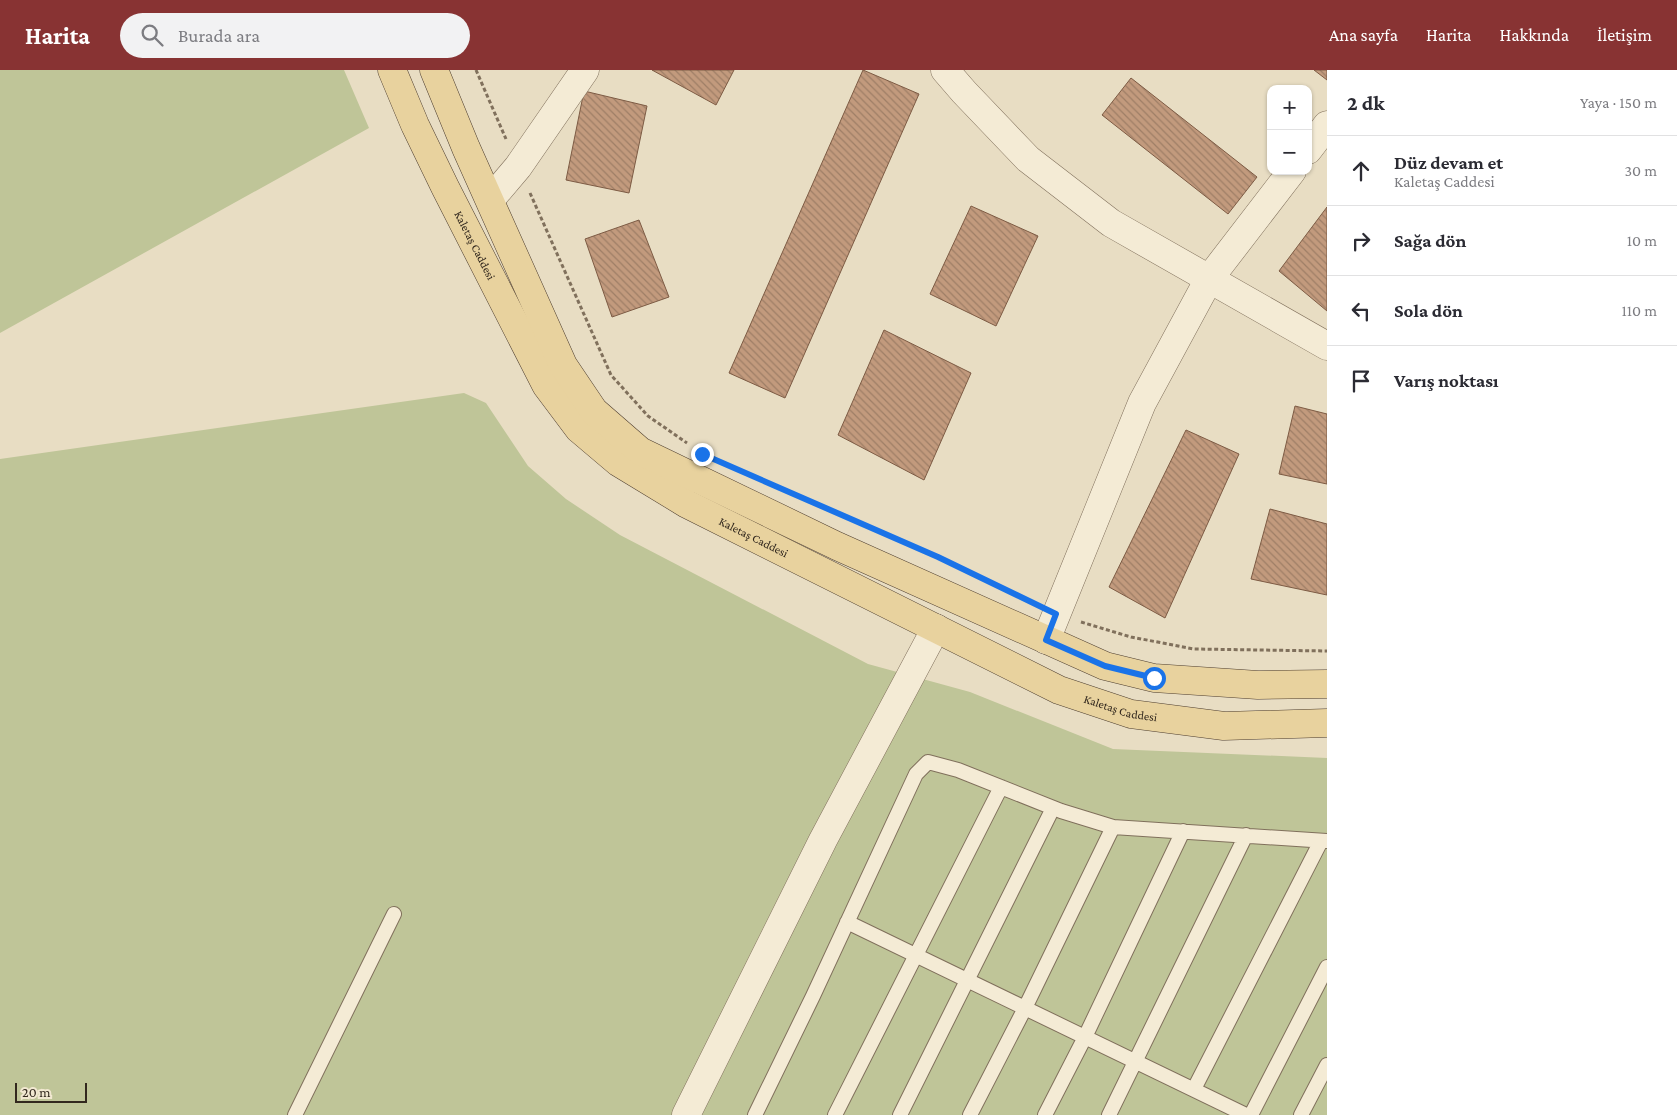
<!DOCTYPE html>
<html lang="tr">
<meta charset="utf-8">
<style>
:root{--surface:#fff;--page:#f2f2f3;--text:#2b2b33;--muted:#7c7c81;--line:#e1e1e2;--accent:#833}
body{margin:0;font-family:"Crimson Pro",serif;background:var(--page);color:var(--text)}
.controls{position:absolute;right:15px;top:15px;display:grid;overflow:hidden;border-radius:10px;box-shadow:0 1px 4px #0004}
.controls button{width:45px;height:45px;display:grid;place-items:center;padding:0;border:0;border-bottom:1px solid var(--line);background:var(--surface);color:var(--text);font:25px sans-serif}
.scale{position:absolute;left:15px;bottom:12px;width:72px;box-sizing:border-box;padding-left:5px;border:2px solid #32281e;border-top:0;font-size:14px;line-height:18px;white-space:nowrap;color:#32281e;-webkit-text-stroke:4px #f1e8d1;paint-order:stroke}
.stop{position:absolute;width:15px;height:15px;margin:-11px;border:4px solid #1a73e8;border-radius:50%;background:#fff}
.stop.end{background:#1a73e8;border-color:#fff;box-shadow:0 1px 5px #0008}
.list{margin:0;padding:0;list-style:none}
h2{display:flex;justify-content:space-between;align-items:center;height:65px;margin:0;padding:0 20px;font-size:21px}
h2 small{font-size:16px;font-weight:400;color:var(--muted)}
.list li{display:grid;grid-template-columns:32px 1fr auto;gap:15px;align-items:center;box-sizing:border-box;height:70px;padding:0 20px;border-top:1px solid var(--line)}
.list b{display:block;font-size:19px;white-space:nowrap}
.list p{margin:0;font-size:16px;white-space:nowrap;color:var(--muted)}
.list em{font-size:16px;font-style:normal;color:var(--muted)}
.icon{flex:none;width:28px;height:28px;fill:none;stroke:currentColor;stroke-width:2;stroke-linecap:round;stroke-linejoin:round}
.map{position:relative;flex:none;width:1327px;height:1045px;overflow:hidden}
header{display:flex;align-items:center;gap:30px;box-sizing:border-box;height:70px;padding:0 25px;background:var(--accent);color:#fff}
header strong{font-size:24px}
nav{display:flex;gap:28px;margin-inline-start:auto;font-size:18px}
.search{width:350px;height:45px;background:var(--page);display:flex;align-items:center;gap:12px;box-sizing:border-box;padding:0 18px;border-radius:28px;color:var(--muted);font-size:19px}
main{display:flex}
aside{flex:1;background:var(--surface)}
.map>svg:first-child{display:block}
</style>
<header>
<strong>Harita</strong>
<div class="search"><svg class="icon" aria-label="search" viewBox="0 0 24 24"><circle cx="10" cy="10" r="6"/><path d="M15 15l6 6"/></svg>Burada ara</div>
<nav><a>Ana sayfa</a><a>Harita</a><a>Hakkında</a><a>İletişim</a></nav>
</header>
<main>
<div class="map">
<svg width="1327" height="1045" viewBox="0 0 1327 1045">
<defs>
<pattern id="building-back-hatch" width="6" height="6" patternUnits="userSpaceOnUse" patternTransform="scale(1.25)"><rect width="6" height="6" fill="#c29a7d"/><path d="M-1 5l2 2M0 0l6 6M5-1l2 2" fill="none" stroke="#9e7e66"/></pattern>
</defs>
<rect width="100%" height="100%" fill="#e8ddc3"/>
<path fill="#bfc598" d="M0,0H344L369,58L0,263Z
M464,323L486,333L528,396L566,429L620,465L868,594L970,622L1113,679L1327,688V1045H0V389Z"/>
<path fill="url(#building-back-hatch)" stroke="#7d5b44" d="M652,0H734L716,35Z
M863,0L919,24L785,328L729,303Z
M1314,0H1327V10Z
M1131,8L1257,107L1228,144L1102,45Z
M584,21L647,36L629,123L566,110Z
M971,136L1038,166L996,256L930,224Z
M1327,137V241L1279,201Z
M639,150L669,227L612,247L585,169Z
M884,260L971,303L924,410L838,365Z
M1295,336L1327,344V414L1279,404Z
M1186,360L1239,384L1165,548L1109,517Z
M1270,439L1327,454V525L1251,509Z"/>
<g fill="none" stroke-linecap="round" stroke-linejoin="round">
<defs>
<path id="service" d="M847,852L1246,1045
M1194,1019L1321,771
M295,1045L394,844
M755,1045L813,926L916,704L928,692L958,700L1061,741L1113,757L1327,771
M835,1045L1001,717
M900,1045L1053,738
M970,1045L1025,938L1113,757
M1045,1045L1085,967L1183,761
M1109,1045L1246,765
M1251,1045L1327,897
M1301,1045L1327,995"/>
<path id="minor" d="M945,0L964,22L1028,89L1111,153L1327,276
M1308,80L1327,55
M490,130L518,97L585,0
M1046,570L1142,333L1209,209L1292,101
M686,1045L823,770L936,558"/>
<g id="primary">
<path id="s1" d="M392,0L415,55L445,117L546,315L579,359L618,392L687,434L1059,620L1131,644L1224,656L1327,653"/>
<path d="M434,0L466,78L563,295L594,341L640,381L837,476L1105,596L1154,608L1258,615L1327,614"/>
</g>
</defs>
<use href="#service" stroke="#80705c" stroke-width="16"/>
<use href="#minor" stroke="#80705c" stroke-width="29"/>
<use href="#primary" stroke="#4e3e30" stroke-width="29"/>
<path stroke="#80705c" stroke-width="3" stroke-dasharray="4 2.5" stroke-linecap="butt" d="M476,0L506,69
M530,123L611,305L648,346L687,373
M784,419L938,487L1034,533
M1081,552L1131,567L1194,579L1327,581"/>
<use href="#service" stroke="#f4ebd5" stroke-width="14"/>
<use href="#minor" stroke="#f4ebd5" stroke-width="28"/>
<use href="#primary" stroke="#e8d29e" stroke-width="28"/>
</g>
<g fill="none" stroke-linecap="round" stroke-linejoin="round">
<path stroke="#1a73e8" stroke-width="6" d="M702,384L938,487L1056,544L1046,570L1105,596L1154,608"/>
</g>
<g text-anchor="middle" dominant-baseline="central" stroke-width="4" stroke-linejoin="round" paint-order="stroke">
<g font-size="12" fill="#32281e" stroke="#f1e8d1">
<text stroke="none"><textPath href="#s1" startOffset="194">Kaletaş Caddesi</textPath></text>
<text stroke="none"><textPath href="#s1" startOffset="612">Kaletaş Caddesi</textPath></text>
<text stroke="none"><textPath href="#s1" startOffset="1018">Kaletaş Caddesi</textPath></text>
</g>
</g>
</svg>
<div class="controls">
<button>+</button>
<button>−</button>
</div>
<div class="scale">20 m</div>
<div class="stop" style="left:1154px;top:608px"></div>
<div class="stop end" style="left:702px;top:384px"></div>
</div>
<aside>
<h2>2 dk<small>Yaya · 150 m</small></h2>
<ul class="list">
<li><svg class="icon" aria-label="ahead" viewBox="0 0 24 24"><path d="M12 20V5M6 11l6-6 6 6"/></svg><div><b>Düz devam et</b><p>Kaletaş Caddesi</p></div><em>30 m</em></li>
<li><svg class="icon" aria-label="right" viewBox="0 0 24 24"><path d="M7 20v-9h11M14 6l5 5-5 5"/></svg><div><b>Sağa dön</b></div><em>10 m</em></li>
<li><svg class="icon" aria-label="left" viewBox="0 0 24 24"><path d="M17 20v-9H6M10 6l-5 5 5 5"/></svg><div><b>Sola dön</b></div><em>110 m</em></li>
<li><svg class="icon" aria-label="arrive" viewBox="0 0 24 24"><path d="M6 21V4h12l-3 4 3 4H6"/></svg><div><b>Varış noktası</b></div></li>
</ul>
</aside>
</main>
